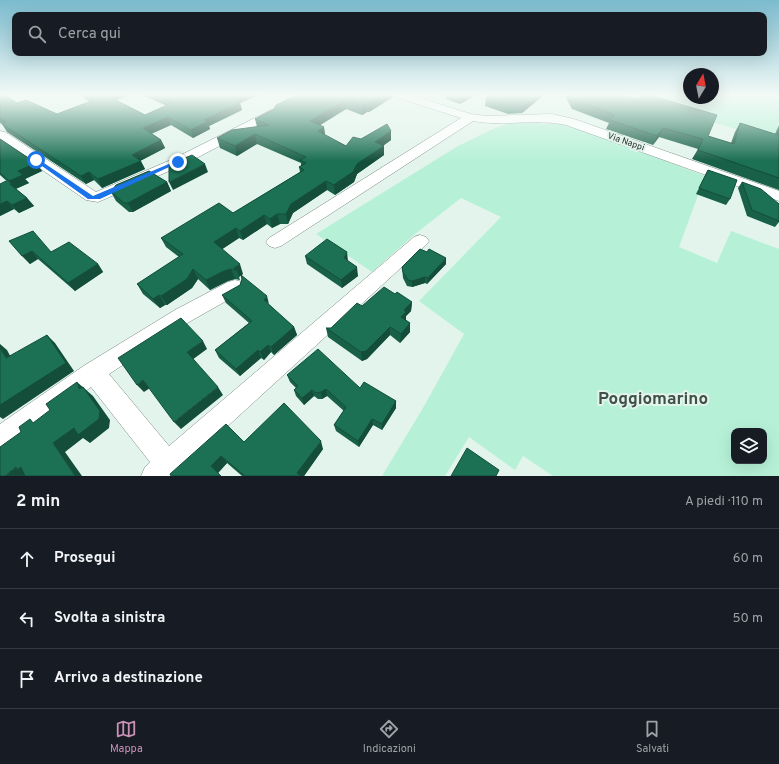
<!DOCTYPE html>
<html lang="it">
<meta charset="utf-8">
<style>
:root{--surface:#171b24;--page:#242831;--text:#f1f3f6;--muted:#9ea1a6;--line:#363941;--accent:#c990b8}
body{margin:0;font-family:Overpass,sans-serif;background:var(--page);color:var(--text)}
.controls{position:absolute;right:12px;bottom:12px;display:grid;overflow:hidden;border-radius:8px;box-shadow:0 4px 16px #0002}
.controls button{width:36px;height:36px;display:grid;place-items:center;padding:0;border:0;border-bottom:1px solid var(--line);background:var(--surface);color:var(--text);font:20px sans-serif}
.compass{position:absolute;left:683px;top:68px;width:36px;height:36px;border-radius:50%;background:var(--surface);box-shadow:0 4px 16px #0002;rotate:10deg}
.stop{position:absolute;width:12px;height:12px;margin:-9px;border:3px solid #1a73e8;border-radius:50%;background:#fff}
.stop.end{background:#1a73e8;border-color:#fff;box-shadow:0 1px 4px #0008}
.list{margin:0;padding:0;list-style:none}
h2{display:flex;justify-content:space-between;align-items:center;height:52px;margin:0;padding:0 16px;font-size:17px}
h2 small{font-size:13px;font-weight:400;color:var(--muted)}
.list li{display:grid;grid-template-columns:26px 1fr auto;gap:12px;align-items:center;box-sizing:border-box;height:60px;padding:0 16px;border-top:1px solid var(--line)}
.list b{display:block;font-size:15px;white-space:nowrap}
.list em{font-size:13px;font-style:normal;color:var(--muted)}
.icon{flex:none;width:22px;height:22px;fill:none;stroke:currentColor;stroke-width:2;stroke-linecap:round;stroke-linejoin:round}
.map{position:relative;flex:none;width:779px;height:476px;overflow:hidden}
.search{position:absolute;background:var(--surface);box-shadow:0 4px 16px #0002;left:12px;right:12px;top:12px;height:44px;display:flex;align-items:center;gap:10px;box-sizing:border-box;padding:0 14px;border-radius:8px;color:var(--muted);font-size:15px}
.sheet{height:232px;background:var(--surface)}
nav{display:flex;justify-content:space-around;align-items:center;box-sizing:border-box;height:56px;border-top:1px solid var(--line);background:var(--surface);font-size:11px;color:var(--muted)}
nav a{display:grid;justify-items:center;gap:2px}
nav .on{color:var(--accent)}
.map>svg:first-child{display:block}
</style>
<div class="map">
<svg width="779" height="476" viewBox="0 0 779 476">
<rect width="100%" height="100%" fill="#e2f4ec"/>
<path fill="#b6f1d7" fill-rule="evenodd" d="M620,95H689V98H713V95H779V122L773,140Z
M524,123L560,124L583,130L705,176L679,247L717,263L731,231L779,249V476H553L523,456L515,470L469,437L445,476H382L423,408L464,334L419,301L501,217L461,198L415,234L372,272L316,234L458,146L493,129L506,124ZM734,431H764V461H734Z"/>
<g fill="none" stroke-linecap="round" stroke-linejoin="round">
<defs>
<path id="minor" d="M393,95H410L471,114L486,116L552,114L574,119L779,191V201L566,125C536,118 504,127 473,121L281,246L275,248L269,246L266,242L269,238L461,118L395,97Z
M271,110L275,111L277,114L275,117L183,165L98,202L86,200L0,141V131L5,132L96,192L173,159Z
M420,235L426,237L429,241L426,245L173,476H141L145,467L150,462L91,387L9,448L0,451V424L85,365L175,310L228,282L235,280L242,282L244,287L242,292L189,322L109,374L169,446L414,237Z"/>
</defs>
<use href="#minor" stroke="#798981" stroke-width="1"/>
<use href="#minor" fill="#fff" fill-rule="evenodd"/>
</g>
<path fill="#186048" d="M0,95L17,103L57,114L90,102L80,95H127V96L116,100L145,115L167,106L142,95H259L240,103L242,110L209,126L210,129L193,138L171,125L151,133L161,140L165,148L140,161L145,169L102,188L94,180L86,184L7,132L2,124L0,123Z
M297,95L393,97L369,112H367L362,115L346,109L319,125L324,127L325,135L346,146L361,139L391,131V140L383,146L384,155L357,174L354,182L335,195L327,190L293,213L288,224H280L272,228L267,224L243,240L239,238L222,249L243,274L241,275L269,305L294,327L297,335L274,355L271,352L264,360L261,358L240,376L219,358L215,350L249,323L226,303L222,295L240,285L242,279L241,275L239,277L240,280L235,279L228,281L210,290L198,279L192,288L167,305H165L160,308L143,294L137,284L179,257L166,247L161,238L233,213L300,172L299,167L301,166V163L257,144L237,156L220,148L217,138L257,127L255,119L274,109Z
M443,95H476L460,104L446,99V96Z
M544,95L522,113L508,114L485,106L486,98Z
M567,95H618L708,136L731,143L735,132L740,123L775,134L779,125V190L692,159L698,149L659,137L653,145L606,129L609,123L572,109L566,98Z
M0,139L36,163L42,171L25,179L29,183L16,189L27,198L34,206L19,213L14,209L0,216L10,184L0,175Z
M708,170L730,199L726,205L696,194Z
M167,182L171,191L133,212H129L116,201L111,192Z
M742,182L779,204V222L775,227L747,216L738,188Z
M9,241L51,252L98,264L103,272L75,291L38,259L30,264Z
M305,256L348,261L358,276L342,288L307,264Z
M446,264L427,284L425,283L412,287L407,286L403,278L402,267Z
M395,294L412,302L411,311L406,316V320L410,323V332L400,343L390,335L367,359L362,361L328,337L326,328H331L362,306Z
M287,375L360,388L396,401V408L382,430L373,425L359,447L336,431L334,425L344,411L327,396L322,399H318L314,396L304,405L296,396L294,390L296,388L290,382Z
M244,442L323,449L304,476H242L227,463L218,473L171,476Z"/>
<path fill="#144e3b" d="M106,95H127V96L110,103Z
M241,95H259L240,103L242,110L209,126L210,129L193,138L191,130L231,99Z
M382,95H393V97L369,112L368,103Z
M469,95H476L460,104L461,100Z
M537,95H544L522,113L524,106Z
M345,100L346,109L311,131L310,121Z
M366,103L367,112L362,115V106Z
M168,117L171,125L147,136L143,128Z
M324,127L325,137L318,131Z
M663,128L659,137L653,145L657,136Z
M391,131V140L375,151L384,146V155L357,174L354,182L335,195L334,185L357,164L375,142Z
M255,134L257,144L237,156L235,146Z
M161,140L165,148L136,163L132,155Z
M141,161L145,169L102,188L98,179Z
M36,163L42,171L25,179L29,183L15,189L9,181L18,171Z
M205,164L208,172L173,190L169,182Z
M89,172L94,180L86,184L81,176Z
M326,181L327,190L293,213L288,224L286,214L291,204Z
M167,182L171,191L133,212L128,203Z
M27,198L34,206L19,213L12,205Z
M7,201L14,209L0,216V204Z
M277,214L280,224L272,228L270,219Z
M264,215L267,224L243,240L240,231Z
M236,228L239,238L218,252L214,242Z
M32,251L38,259L30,264L22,256Z
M347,252L348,261L344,258Z
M446,258V264L427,284L428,278Z
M98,264L103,272L75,291L68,283Z
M240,264L243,274L239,277L237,270L234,268Z
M357,267L358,276L342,288L341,280Z
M193,269L198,279L192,288L167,305L161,296Z
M231,269L235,279L228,281L210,290L206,280L224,271Z
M425,277V283L412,287V281Z
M159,295L165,305L160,308L153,299Z
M267,296L269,304L264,300Z
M412,302L411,311L406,316V321L401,317L404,310Z
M410,323V332L400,343L401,334Z
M294,327L297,335L274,355L271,347Z
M390,327V335L367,359L362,361L361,352Z
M47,335L55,343L74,371L3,419L0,417V405Z
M203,341L207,349L192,360L187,352Z
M0,344L7,350L16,367L6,358L0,348Z
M268,345L271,352L264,360L260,352Z
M258,350L261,358L240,376L236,369Z
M143,380L150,388L144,392L137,385Z
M77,382L93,396L110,420L109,428L90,443L83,438L65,452L82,476H75L53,443L79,389Z
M218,387L223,395L181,429L174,422Z
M326,389L327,396L322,399L321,392Z
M312,390L314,396L304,405L302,398Z
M396,401V408L382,430V424Z
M372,419L373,425L359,447L358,441Z
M321,441L323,449L304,476H299L297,473Z
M221,456L227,463L218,473L211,466Z
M16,467H21L33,476H5Z"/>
<path fill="#1c7054" stroke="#144e3b" d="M0,95H5L17,103L26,100L57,114L94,100L86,95H107H106L145,115L174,102L156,95H241L231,99L240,102L204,120L208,121L191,130L168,117L143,128L161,140L132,155L141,161L98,179L89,172L81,176L2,124L6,122L0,118Z
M297,95H382L368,103H366L362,106L345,100L310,121L324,127L318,131L346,146L353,137L361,139L387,124L391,131L375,142L384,146L357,164L353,172L335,184L334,185L326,181L291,204L286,214H277L270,219L264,215L240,231L236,228L214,242L240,264L234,268L237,270L231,269L224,271L206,280L193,269L187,279L161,296L159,295L153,299L137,284L183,254L161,238L219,203L233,213L304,170L299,167L306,163L300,160L306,157L255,134L235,146L217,138L232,130L269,125L255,119L274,109L276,105Z
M447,95H469L461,100Z
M491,95H537L524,106H509L486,98Z
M571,95H618L638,99L642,95H649L717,115L708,136L734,144L740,123L778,135L779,133V178L698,150L703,139L663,128L657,136L610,120L615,115L575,100Z
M0,139L36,163L18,171L23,175L9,181L0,173Z
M192,155L205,164L169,182V165Z
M708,170L737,180L730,199L699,188Z
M149,171L167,182L128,203H124L111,192L116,185Z
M6,181L27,198L12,205L7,201L0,204V184Z
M742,182L761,189L779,204V221L752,210Z
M33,231L51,252L69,242L98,264L68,283L32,251L22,256L9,241Z
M327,239L347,252L344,258L357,267L341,280L305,256Z
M420,249L427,252L429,249L446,258L428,278L425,277L412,281L408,280L403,272L402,267Z
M241,275L267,296L264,300L294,327L271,347L268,345L260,352L258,350L236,369L215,350L252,321L222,295L240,285L242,279Z
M384,287L395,294L397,292L412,302L404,310L406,312L401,317L410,323L401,334L390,327L366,351L361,352L326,328H331L357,303L362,306Z
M181,318L203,341L187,352L218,387L174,422L143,380L137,385L118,358Z
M47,335L66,363L0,405V348L6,358Z
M318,349L360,388L364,382L396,401L382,424L372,419L358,441L334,425L346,407L326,389L321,392L316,393L312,390L302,398L294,390L298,386L287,375Z
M77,382L79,389L83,387L100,411L99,419L78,435L74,428L53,443L75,476H25L21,467L17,470L16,467L5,476H0V447L21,432L19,427L30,419L33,423L50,410L46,404Z
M284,403L321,441L297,473L301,476H245L221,456L211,466L221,476H171L170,474L226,424L244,442Z
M467,448L499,470L496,476H451Z"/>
<linearGradient id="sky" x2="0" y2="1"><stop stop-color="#7bbbce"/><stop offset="0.59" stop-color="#f2faf6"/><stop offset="1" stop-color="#f2faf6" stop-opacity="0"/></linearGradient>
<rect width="779" height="161" fill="url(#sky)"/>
<path fill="#1a73e8" d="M35,159H38L93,196L176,161L180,162L100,199H88L35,161Z"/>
<g text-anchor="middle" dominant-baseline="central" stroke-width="4" stroke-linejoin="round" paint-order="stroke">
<g font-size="9" fill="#262d2a" stroke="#e2f4ec">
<text transform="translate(626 142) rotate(19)">Via Nappi</text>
</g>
<g font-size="17" font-weight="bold" fill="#415049" stroke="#e2f4ec">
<text x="653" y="400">Poggiomarino</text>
</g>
</g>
</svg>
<div class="controls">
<button><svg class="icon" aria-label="layers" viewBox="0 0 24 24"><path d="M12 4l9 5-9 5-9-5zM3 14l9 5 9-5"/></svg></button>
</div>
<svg class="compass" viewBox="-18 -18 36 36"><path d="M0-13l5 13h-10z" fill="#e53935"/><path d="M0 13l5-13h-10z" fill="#9ea1a6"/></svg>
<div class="stop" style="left:36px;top:160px"></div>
<div class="stop end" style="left:178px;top:162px"></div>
<div class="search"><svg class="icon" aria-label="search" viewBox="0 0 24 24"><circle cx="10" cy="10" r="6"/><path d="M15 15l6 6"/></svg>Cerca qui</div>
</div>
<section class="sheet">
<h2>2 min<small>A piedi · 110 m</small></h2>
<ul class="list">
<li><svg class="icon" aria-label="ahead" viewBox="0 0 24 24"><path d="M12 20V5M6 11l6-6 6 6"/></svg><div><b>Prosegui</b></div><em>60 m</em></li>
<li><svg class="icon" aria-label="left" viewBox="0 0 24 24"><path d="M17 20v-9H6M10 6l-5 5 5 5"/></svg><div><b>Svolta a sinistra</b></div><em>50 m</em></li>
<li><svg class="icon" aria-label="arrive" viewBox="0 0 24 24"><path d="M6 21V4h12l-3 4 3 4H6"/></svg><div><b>Arrivo a destinazione</b></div></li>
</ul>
</section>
<nav>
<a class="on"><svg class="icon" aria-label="map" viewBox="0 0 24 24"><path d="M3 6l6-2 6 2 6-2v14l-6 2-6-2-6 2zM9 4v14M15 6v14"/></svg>Mappa</a>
<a><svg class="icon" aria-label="directions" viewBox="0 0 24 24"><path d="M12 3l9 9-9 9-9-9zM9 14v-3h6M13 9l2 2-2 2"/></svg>Indicazioni</a>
<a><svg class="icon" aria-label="saved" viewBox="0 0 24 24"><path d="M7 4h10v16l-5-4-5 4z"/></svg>Salvati</a>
</nav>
